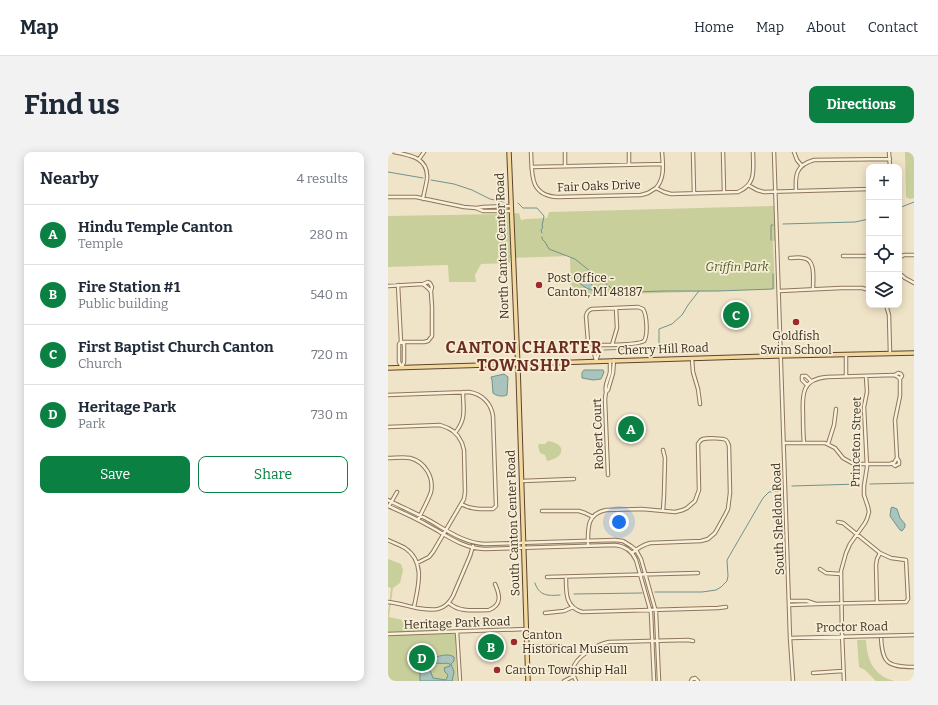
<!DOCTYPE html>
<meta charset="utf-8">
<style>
:root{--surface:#fff;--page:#f2f2f3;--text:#1f2937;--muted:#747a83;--line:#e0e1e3;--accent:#0b8043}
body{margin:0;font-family:Bitter,serif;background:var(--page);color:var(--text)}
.controls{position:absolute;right:12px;top:12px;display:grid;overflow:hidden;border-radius:8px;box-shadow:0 2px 10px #0003}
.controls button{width:36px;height:36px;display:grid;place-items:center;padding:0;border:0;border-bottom:1px solid var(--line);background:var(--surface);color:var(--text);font:20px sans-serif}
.you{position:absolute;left:231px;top:370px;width:14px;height:14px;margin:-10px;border:3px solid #fff;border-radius:50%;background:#1a73e8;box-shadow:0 0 0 6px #1a73e833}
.badge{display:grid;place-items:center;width:26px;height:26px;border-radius:50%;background:var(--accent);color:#fff;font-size:13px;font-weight:700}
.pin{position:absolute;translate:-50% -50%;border:2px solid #fff;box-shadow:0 1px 4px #0006}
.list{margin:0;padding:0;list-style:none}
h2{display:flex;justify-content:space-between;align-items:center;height:52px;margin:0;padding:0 16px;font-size:17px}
h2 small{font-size:13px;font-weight:400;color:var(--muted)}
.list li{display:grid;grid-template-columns:26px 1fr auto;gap:12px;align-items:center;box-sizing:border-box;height:60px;padding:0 16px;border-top:1px solid var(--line)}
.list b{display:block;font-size:15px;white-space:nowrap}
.list p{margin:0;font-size:13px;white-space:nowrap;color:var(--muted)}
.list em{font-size:13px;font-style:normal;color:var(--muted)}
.actions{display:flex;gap:8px;padding:12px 16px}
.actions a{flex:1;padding:9px 0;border:1px solid var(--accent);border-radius:8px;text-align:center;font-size:14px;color:var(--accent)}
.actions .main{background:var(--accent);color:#fff}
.icon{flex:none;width:22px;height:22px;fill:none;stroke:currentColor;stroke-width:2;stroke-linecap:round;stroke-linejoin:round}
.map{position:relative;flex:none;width:526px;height:529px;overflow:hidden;border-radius:8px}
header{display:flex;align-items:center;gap:24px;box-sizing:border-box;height:56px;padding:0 20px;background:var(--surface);border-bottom:1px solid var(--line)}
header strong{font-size:19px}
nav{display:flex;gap:22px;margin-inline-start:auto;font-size:14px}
.intro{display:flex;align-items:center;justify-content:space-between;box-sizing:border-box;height:96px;padding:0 24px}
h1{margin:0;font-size:28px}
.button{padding:10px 18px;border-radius:8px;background:var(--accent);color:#fff;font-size:14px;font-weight:700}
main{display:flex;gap:24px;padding:0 24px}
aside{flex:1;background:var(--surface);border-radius:8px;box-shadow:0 2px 10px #0003}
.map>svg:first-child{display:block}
</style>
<header>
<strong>Map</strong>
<nav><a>Home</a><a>Map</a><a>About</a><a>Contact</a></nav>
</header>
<div class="intro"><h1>Find us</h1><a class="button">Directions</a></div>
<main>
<aside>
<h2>Nearby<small>4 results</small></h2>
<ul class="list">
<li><span class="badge">A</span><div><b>Hindu Temple Canton</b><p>Temple</p></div><em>280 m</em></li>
<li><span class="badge">B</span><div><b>Fire Station #1</b><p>Public building</p></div><em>540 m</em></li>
<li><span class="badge">C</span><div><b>First Baptist Church Canton</b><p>Church</p></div><em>720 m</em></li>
<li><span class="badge">D</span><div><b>Heritage Park</b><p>Park</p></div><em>730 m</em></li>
</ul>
<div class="actions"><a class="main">Save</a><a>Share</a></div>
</aside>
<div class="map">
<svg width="526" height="529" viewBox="0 0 526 529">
<rect width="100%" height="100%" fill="#f0e4c8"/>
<path fill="#c9cf9b" d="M517,0H526V46L522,47L518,45Z
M386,54L388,89H385V91L387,137L183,144L182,104L122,106V111L93,112L87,123L88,130H61L60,113L0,115V64L117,62L131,61L133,68L138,67L159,66L161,60Z
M160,289C180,292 176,306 159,309L157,303L152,301L150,294L151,292H157Z
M0,407L13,412L15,418L12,431L5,436L1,465L55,477V482H67L69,529H0V460L3,436L0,435Z
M469,488H478C479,509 486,524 507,529H488L477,518L471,515Z"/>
<path fill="#a9c4bc" stroke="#6f938a" d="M188,121C196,125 203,132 209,138C201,140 188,131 186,122Z
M196,218H215L216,220L213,227L205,228L194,226C194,223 193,220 196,218Z
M116,222L120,225L119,243C115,245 108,244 105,241L104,228L103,225Z
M504,355L509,357L512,366L517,372V375L514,379L512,378L509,374L502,364L503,356Z
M44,502L47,505C53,504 60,501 66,505V509L63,512L66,520L64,529H32V520L33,518L39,517L42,518L45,526L58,528L60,523L57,520L56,516L62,514V512C57,510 51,513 45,510L43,503Z"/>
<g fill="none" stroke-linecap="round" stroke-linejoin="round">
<path stroke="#6f938a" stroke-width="1" d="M0,20L35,26
M43,28L66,32L84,38L102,47L116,50
M130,51L135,56H149L156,64L154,74L155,75L153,78L154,81
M511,56L526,50
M395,72L467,70L481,67
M154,85V87L157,90L161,97L187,107L228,140L233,142H235L245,140L276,139H330L385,137V122
M383,88V73H385
M216,198L271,196V177L284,172L294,163L300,153L311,139
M482,332L526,331
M404,334L471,332
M147,431C151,444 160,444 172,443
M267,440H314L328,438L333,435L339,429L340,424L339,408L375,346L381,340L392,339
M186,442L254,441"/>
<defs>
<path id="minor" d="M6,0C22,3 41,6 39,27C38,34 36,40 35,47
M143,0C144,21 141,44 170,45L253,43L260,41L268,36L276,40L283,42L350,40C369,32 365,17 365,0
M177,0V14
M241,0V13
M305,0L306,41
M335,0L336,40
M386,0L402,486L405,529
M406,0L409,8L414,14
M501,0L502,15
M31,7L36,0
M144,15L275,12
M360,33L369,38L376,40L481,37
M268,36C277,26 275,13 274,0
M408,39C407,23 408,13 426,8L502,7
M0,45H28L76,55L88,56L95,59H123
M89,56L95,55L123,54
M455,104H481
M402,106C406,106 411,105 415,106C428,107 425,127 425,137
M511,106L516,103H526
M511,121L517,126L526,131
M35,132L40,130L42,131L44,135L43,139
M10,133L13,190L16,192V210L14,215
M0,134L35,132L41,137L43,140L44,155V184L40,189L36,190H13
M391,139L453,136H474L481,138
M498,153L501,163L502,201
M250,155L255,157C259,163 260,184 256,189C250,193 209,194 203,192C202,192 201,191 200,190L198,164C199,160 200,158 204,157Z
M13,190L11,192V210L14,215
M224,193L229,176L228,156
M458,203V224
M304,207L305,220L310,237L312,252
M208,209C207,204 204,197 208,193
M208,209L210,203V195L209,193
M222,209C222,212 222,216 222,220C221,227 216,232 218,240L220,238L225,221L226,208
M507,223L510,221L513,222L514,224L512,227
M419,233L414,228V224H418L423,229
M218,240L217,247L220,323
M0,243L81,240C94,242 103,251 105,264L108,354L105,357C94,357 84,358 73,352
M0,275L52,273L60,276L65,279L70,284L74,291L76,298L77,340L76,347L45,400L41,405L29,411
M67,281C79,266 75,258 75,240
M396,291H437L447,296L455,306L464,311L468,312H502L506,311L509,306L507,268L512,244V227L510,225L506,223L439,225C414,227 414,242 415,263C415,272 415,281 416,291
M440,292L446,273L448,257
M275,298L277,306L276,343L275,359
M0,306C7,306 15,305 22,306C37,310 46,325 43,340C40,349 34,359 30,368
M504,311L507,314L511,312V309L509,306
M134,329L186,327
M0,348C12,354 25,360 37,366C56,376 74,391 97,392L227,388L235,389L243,394L248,398L253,407L268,460L271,529
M0,354C14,360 29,367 43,375C61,385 75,396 97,397L227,393C237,394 244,399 248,408L263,461L266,529
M1,354L9,340
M154,359H191L197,361L205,365
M0,388C6,391 12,393 17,396C38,410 30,435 26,455
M200,394C200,377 198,362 218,358L254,357L287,360L295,358L299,356L307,349L311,338L310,292C312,289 312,288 315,287C319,286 335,286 338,288C340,290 340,291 341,294L342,341L340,357L337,363L327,381L320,387L313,389L262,391C254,393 250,396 244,401
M432,417L438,421L453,422
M159,425L310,421
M178,425C178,440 177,455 194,460L330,456L338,455
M401,449H419L428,452L401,453
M0,450C10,451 19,454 29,456C44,458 56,461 65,444L82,404L85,394
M61,451C72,461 87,458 101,458C114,453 112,443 107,432
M489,451L488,413L489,407L492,401
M428,452L518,450L520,447L518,408L503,406L492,401L455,371L450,370
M157,461L176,459L185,455
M69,480L72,529
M0,482L139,477
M493,484C494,511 499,515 526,515
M403,486L526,483
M139,495L172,494
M425,521L455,519
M176,529L186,524
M188,529C186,525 184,521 185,517C187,505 210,492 221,490L300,488L305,489
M303,529L304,527L307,526L310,529
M456,529L454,481L453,419L458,401L462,392L477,371L479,367L481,360L480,355L476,343V334L479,315L476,255L479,240L478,224"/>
<path id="major" d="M121,0L130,217L140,529
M0,216L388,204L526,201"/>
</defs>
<use href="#minor" stroke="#8d765c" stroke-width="4.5"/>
<use href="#major" stroke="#5b4430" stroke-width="5.5"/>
<use href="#minor" stroke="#faf1dc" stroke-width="2.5"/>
<use href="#major" stroke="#f3d9a0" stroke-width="3.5"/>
</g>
<g fill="#9e2a2b" stroke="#f7eed8" stroke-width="1.5">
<circle cx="151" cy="133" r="4"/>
<circle cx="408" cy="170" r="4"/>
<circle cx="126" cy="490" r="4"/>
<circle cx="109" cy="518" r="4"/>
</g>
<g text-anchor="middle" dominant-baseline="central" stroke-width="3.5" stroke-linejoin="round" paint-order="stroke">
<g font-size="12" fill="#3d2e20" stroke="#f7eed8">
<text transform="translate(211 34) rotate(-2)">Fair Oaks Drive</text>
<text transform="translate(114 94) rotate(-92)">North Canton Center Road</text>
<text transform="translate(275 197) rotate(-2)">Cherry Hill Road</text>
<text transform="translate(210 282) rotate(-92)">Robert Court</text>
<text transform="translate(468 290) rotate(-89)">Princeton Street</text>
<text transform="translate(390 367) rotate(-92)">South Sheldon Road</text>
<text transform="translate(125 371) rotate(-92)">South Canton Center Road</text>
<text transform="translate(69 471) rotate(-2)">Heritage Park Road</text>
<text transform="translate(464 475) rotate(-1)">Proctor Road</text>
</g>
<g font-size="12" font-style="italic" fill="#4d5a26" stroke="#f7eed8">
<text x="349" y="115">Griffin Park</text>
</g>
<g font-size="12" fill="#3d2e20" stroke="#f7eed8" text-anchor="start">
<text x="159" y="126">Post Office -<tspan x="159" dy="14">Canton, MI 48187</tspan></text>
<text x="408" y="184" text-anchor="middle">Goldfish<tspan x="408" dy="14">Swim School</tspan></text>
<text x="134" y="483">Canton<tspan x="134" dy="14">Historical Museum</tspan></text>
<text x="117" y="518">Canton Township Hall</text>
</g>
<g font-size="16" font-weight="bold" letter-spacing="1" fill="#6b2e1e" stroke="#f7eed8">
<text x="136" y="195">CANTON CHARTER<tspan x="136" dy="18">TOWNSHIP</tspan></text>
</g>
</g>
</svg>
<div class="controls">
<button>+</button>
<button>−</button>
<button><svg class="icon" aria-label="locate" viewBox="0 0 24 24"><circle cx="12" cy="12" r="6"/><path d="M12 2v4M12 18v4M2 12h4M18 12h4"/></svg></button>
<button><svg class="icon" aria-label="layers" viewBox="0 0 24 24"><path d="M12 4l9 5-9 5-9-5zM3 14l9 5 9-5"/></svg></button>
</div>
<div class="you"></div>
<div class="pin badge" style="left:243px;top:277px">A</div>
<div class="pin badge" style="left:103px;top:495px">B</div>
<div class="pin badge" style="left:348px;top:163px">C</div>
<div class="pin badge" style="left:34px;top:506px">D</div>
</div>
</main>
